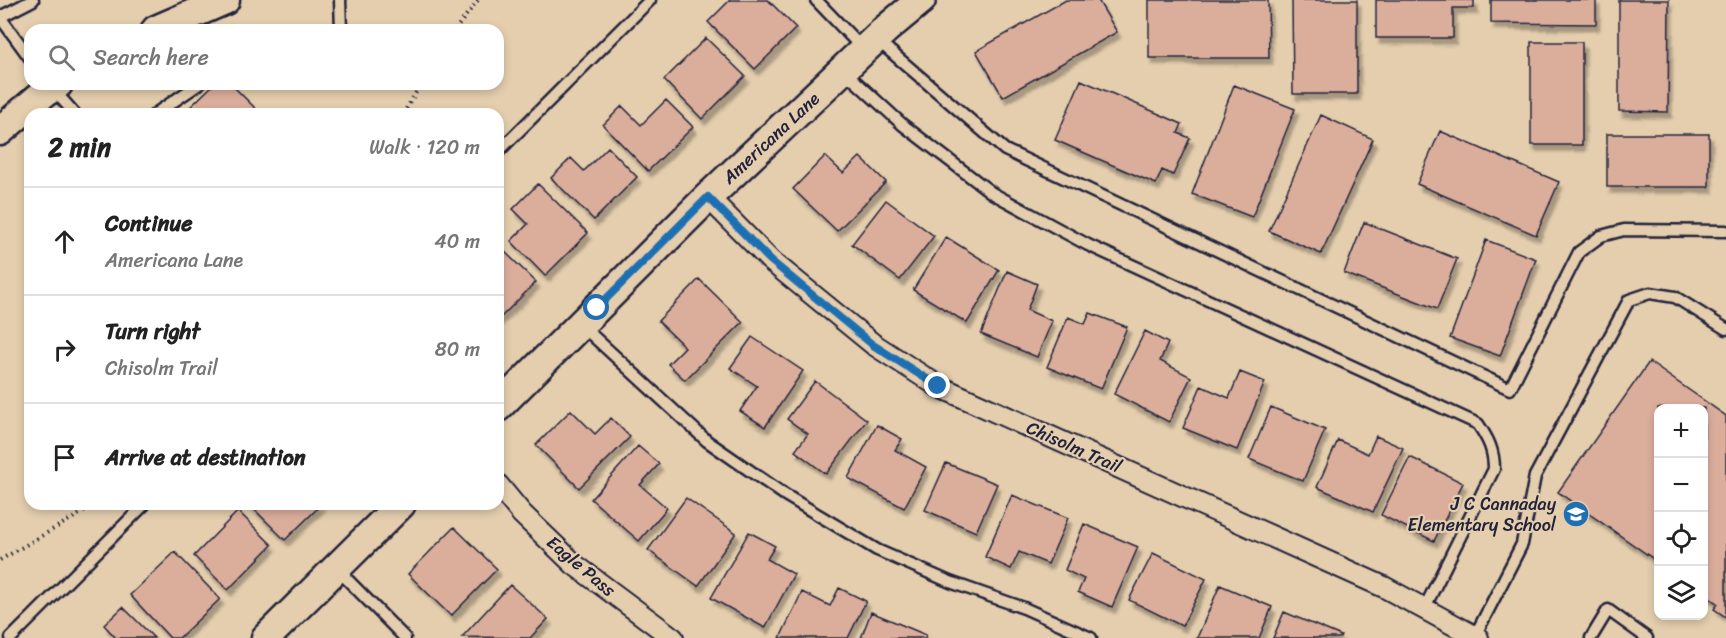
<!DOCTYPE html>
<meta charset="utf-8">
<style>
:root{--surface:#fff;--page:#f2f2f2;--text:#222;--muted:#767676;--line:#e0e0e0}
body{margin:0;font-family:Sriracha,sans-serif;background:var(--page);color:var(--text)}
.controls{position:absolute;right:18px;bottom:18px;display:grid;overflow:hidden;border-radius:12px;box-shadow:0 3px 9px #0003}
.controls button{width:54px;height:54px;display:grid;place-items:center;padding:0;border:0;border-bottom:2px solid var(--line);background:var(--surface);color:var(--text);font:30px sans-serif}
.stop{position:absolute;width:18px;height:18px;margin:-14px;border:4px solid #1f6fb2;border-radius:50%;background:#fff}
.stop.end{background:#1f6fb2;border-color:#fff;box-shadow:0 2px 6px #0008}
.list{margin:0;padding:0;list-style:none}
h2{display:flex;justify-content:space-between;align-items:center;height:78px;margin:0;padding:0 24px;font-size:26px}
h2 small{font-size:20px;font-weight:400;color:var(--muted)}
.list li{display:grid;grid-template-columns:39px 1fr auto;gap:18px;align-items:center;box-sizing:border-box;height:108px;padding:0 24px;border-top:2px solid var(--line)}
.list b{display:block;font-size:22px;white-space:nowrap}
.list p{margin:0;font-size:20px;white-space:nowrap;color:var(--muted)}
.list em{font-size:20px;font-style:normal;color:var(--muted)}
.icon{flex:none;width:33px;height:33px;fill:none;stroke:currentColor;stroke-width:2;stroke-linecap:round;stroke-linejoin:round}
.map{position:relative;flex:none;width:1726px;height:638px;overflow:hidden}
.search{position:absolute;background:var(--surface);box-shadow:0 3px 9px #0003;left:24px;top:24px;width:480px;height:66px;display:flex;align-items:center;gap:15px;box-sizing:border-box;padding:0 21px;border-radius:18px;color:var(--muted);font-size:22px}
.panel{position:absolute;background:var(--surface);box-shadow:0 3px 9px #0003;left:24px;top:108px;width:480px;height:402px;border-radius:18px}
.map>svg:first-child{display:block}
</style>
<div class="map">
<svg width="1726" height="638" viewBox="0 0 1726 638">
<defs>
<filter id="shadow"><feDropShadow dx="3.5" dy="6" stdDeviation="1.5" flood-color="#0004"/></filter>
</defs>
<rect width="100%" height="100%" fill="#e4ceae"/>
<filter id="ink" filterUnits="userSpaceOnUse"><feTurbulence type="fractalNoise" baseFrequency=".0167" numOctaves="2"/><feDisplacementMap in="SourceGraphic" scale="12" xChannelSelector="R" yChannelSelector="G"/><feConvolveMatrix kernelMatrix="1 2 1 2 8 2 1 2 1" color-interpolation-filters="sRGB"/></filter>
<g filter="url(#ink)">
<path fill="#dbae9c" stroke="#22223b" stroke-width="1.5" filter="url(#shadow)" d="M730,0H768L796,28L755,69L708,22Z
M1066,0H1098L1117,32L1003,97L976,51Z
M1149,0H1268L1269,58H1149Z
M1292,0H1357V94H1293Z
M1376,0H1474V8H1453V38H1376Z
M1491,0H1596V24L1491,23Z
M1619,0H1669L1668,112L1619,111Z
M706,38L745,76L702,119L664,80Z
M1531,42H1582V145H1531Z
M1081,80L1182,124L1178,133L1190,138L1173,175L1162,170L1156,184L1055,140Z
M214,84H231L261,114H183Z
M1234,85L1295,109L1252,217L1192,194Z
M666,100L693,127L648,171L603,125L622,106L641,125Z
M1321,115L1373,139L1321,254L1269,231Z
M1440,131L1559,182L1536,235L1417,184Z
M1607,134H1709V187H1607Z
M608,147L637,177L594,220L551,178L571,158L584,171Z
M825,156L843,173L860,157L886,182L837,231L793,189Z
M538,184L588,233L545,276L511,241L528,224L513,209Z
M886,200L934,236L900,280L852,244Z
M1364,222L1457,259L1437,309L1344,273Z
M946,237L999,270L967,323L913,290Z
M1486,240L1536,259L1500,356L1450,338Z
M503,250L536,282L498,320V254Z
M1007,271L1037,284L1027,310L1052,321L1037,357L981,334Z
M699,279L743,322L685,380L668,364L685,347L658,321Z
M1090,313L1127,327L1101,389L1047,367L1068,317L1085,324Z
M1145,331L1168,343L1160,361L1191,377L1169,422L1114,394Z
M752,337L803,371L765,427L740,411L757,386L730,368Z
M1649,362L1726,416V617L1714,609L1718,604L1704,594V408H1658V562L1558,492Z
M1240,372L1265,382L1237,450L1183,428L1201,386L1229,398Z
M815,381L867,420L826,474L795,451L808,434L787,419Z
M1271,407L1325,430L1303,481L1249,459Z
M571,410L595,434L611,418L630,437L579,488L536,445Z
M877,425L902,439L895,450L926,467L904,508L848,478Z
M1376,436L1403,448L1373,512L1317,487L1338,440L1368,454Z
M638,446L659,464L640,485L667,508L639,541L591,499Z
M1410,457L1463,483L1434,541L1381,515Z
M946,463L997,484L976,532L925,510Z
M1012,495L1068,518L1048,564L1019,552L1011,569L985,557Z
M686,498L736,533L698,586L648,550Z
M249,504H322L285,540Z
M238,511L272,545L228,590L194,556Z
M1084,524L1138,547L1112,607L1078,592L1084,579L1065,570Z
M454,527L497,569L451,616L408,574Z
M749,532L775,546L767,559L794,574L765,628L711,598Z
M175,552L220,599L179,638H170L130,595Z
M1153,553L1206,579L1182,626L1129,600Z
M510,585L548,619L530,638L462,637Z
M1220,585L1272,607L1259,638H1197Z
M839,588L866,601L848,638H780L802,592L830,606Z
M123,607L154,638H116L104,625Z
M871,612L926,635L925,638H861Z
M1284,612L1341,636L1340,638H1273Z"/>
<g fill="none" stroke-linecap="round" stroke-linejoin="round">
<defs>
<path id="lane" d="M340,0L341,30
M816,0L864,50
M0,17L30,58
M0,17L33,0
M876,39L1005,150L1510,389L1579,252L1601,236L1624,230L1726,231
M843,70L903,125L992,193L1088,245L1478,424C1488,439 1494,450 1494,469L1424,609
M53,89L75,114
M155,114L199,84
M498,152L650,0
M581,325L707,441L785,495L877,550L950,582L1024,608L1091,638
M336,568L405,638
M1475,636L1522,544L1535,476L1629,300L1650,293L1675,297L1726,329
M11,638L145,504
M1591,638L1608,610L1647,638"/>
<path id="street" d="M708,197L770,260L873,344L938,386L1384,587L1478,638
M498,485L522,514L575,565L673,638"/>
<path id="secondary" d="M156,30L225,0
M0,131L44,93L58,84
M498,407L708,197L886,29L921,0
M266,638L401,504"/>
</defs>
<use href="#lane" stroke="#22223b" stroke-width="15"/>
<use href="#street" stroke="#22223b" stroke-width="24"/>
<use href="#secondary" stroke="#22223b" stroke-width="33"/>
<path stroke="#22223b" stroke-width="4" stroke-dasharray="1.5 4.5" stroke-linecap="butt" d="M455,30L478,0
M403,114L421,84
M0,560L97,504"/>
<use href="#lane" stroke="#e4ceae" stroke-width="10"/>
<use href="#street" stroke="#e4ceae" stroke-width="20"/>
<use href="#secondary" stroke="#e4ceae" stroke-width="28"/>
</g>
</g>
<g fill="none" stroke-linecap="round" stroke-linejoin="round" filter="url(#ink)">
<path stroke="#1f6fb2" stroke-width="8" d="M597,308L708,197L770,260L873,345L938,386"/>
</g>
<defs>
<symbol id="school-disc" viewBox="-11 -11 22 22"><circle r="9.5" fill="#1f6fb2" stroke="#e4ceae"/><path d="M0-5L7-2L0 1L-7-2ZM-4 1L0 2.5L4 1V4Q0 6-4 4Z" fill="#fff"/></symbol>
</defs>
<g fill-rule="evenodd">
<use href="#school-disc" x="1561" y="499" width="30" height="30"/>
</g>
<g text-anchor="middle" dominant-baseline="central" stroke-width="4.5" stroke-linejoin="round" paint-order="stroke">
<g font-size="18" fill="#22223b" stroke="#e4ceae">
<text transform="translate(771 138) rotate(-43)">Americana Lane</text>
<text transform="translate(1074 447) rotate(24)">Chisolm Trail</text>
<text transform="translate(581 566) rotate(40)">Eagle Pass</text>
</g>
<g font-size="18" fill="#22223b" stroke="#e4ceae" text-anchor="end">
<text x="1556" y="504">J C Cannaday<tspan x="1556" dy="21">Elementary School</tspan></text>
</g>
</g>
</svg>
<div class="controls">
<button>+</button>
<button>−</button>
<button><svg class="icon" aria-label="locate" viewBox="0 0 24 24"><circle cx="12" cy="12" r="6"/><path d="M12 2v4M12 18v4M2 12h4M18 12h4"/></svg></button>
<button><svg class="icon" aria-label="layers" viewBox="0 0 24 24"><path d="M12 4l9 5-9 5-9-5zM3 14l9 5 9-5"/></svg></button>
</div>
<div class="stop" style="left:597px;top:308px"></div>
<div class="stop end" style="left:938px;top:386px"></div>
<div class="search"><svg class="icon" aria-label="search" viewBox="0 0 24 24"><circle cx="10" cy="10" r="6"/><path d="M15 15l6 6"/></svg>Search here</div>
<section class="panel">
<h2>2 min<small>Walk · 120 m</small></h2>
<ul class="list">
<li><svg class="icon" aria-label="ahead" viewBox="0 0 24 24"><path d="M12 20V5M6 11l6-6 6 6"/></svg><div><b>Continue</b><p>Americana Lane</p></div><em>40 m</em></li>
<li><svg class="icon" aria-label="right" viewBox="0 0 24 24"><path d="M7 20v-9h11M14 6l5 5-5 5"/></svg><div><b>Turn right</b><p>Chisolm Trail</p></div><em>80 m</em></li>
<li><svg class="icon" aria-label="arrive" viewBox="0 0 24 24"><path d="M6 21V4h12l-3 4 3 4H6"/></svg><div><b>Arrive at destination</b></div></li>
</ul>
</section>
</div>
